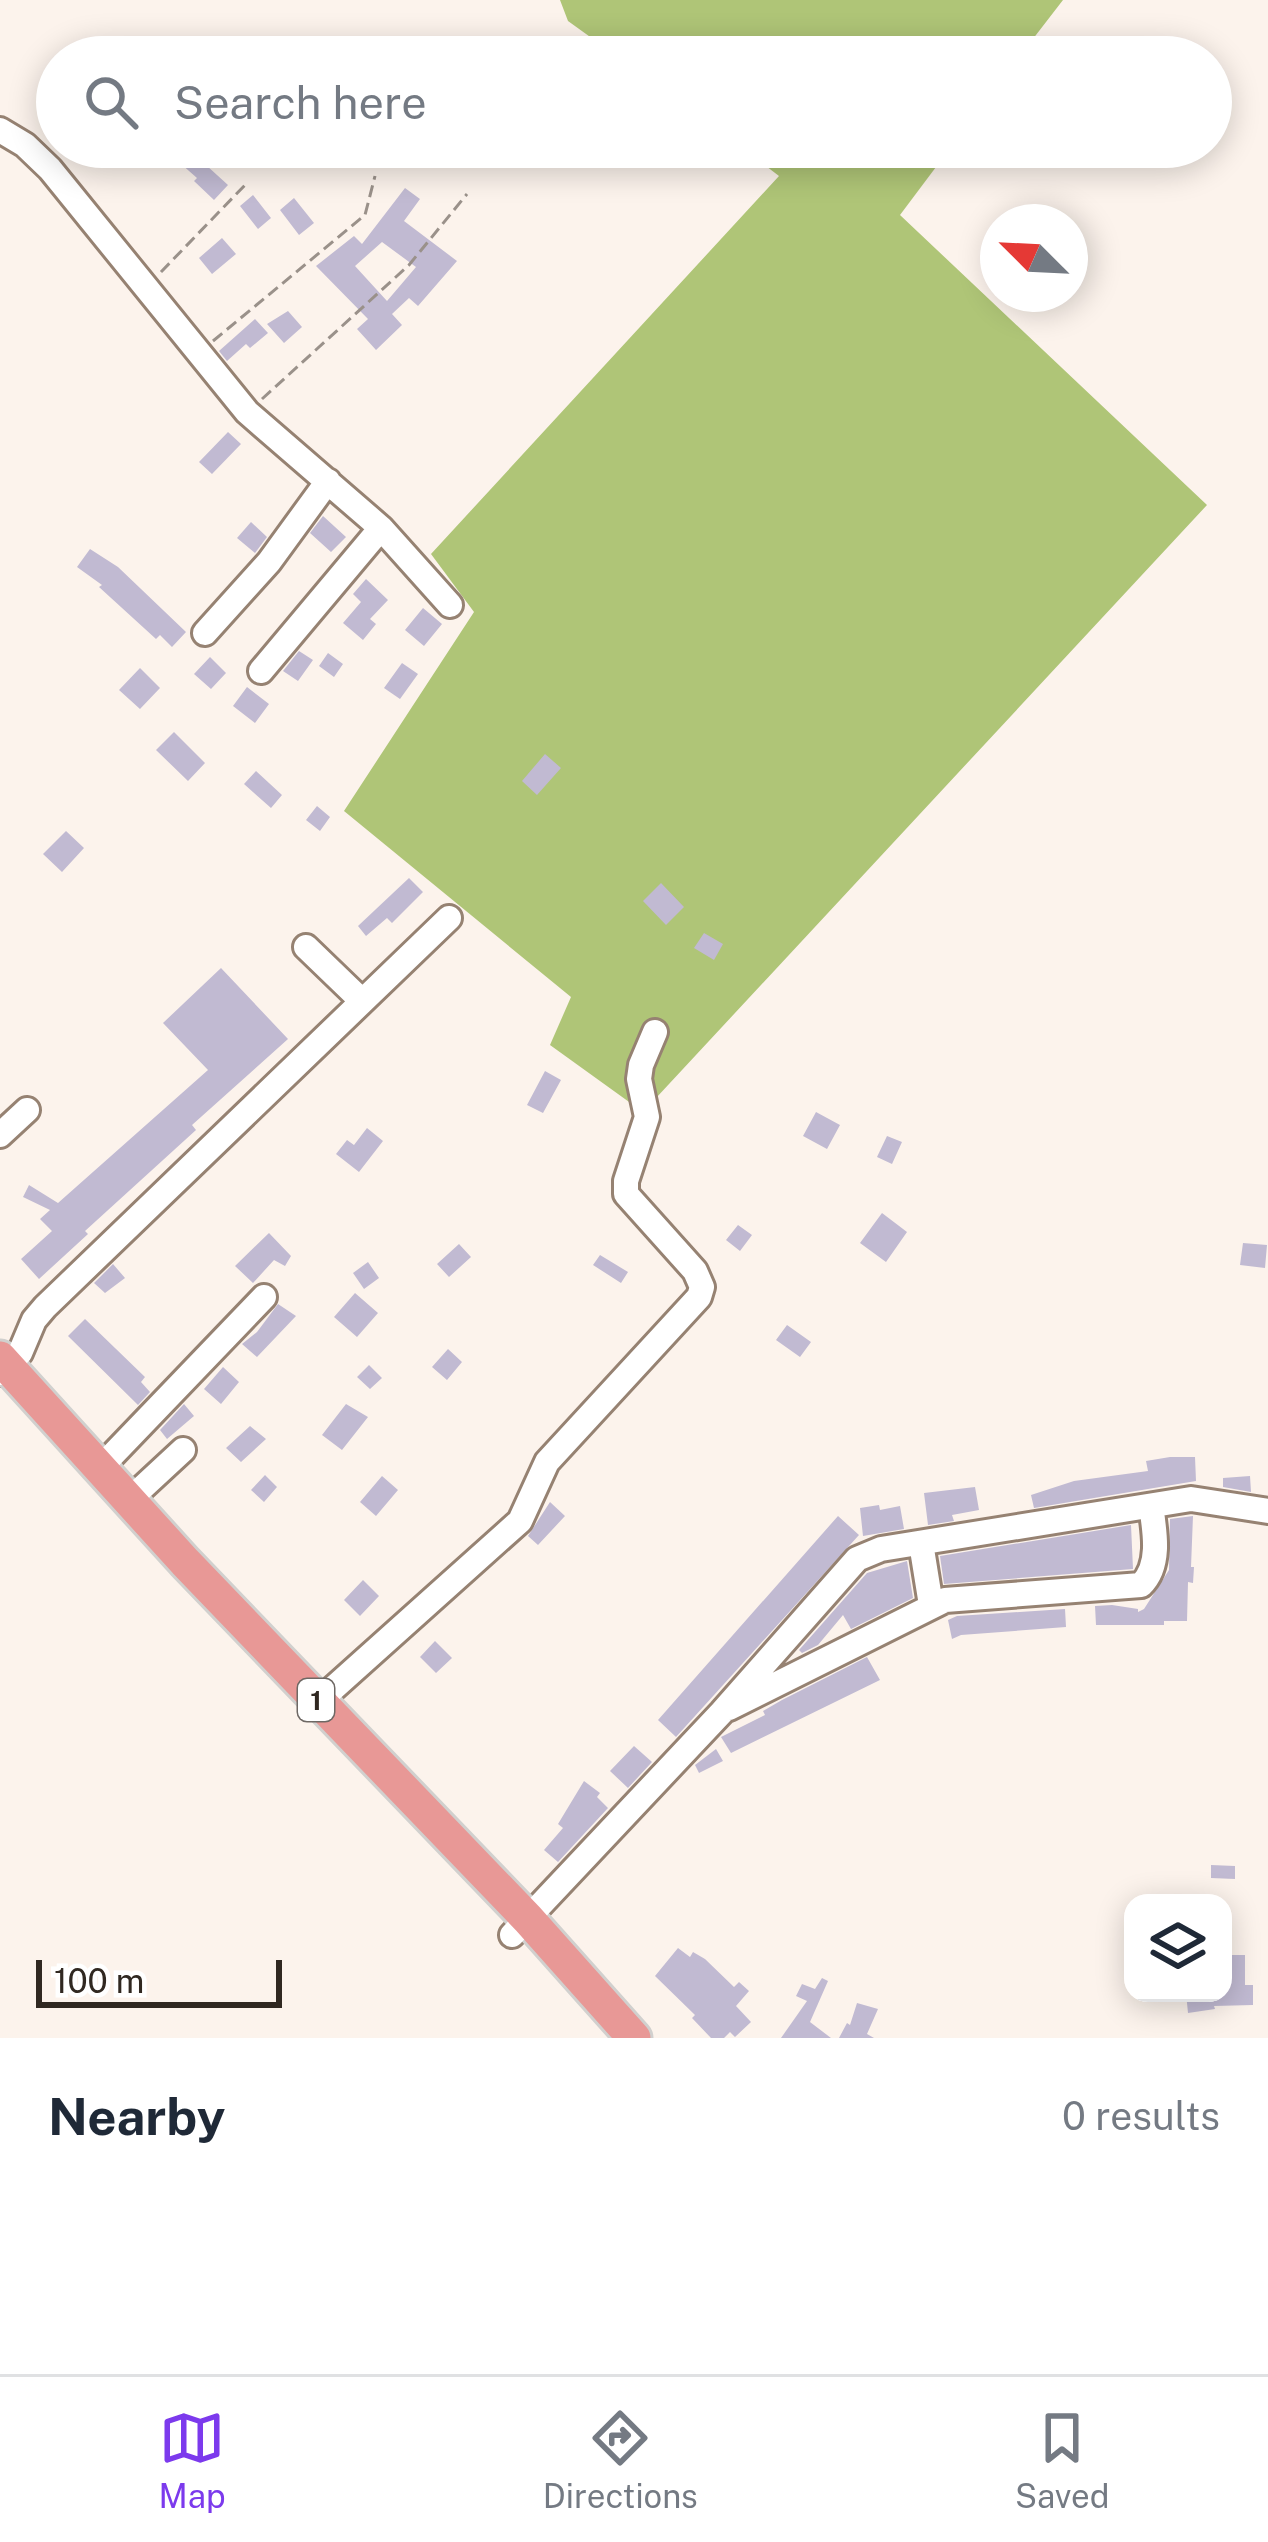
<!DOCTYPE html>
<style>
:root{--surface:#fff;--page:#f6f6f7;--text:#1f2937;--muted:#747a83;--line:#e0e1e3;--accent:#7c3aed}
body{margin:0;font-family:"Public Sans",sans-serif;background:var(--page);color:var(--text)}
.controls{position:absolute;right:36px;bottom:36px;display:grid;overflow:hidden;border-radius:24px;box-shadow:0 6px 30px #0003}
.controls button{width:108px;height:108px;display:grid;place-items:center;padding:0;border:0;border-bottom:3px solid var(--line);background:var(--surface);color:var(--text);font:60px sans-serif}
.compass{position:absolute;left:980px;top:204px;width:108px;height:108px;border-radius:50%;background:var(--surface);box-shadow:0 6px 30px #0003;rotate:294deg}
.scale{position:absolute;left:36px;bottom:30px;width:246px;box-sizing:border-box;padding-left:12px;border:6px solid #302821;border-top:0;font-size:33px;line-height:42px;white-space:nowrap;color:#302821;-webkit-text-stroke:9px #fff;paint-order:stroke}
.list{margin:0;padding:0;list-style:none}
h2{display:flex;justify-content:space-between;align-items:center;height:156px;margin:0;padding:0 48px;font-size:51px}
h2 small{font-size:39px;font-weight:400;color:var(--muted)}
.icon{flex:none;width:66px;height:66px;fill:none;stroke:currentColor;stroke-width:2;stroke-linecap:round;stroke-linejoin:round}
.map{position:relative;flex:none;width:1268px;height:2038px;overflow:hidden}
.search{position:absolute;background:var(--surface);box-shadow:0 6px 30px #0003;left:36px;right:36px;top:36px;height:132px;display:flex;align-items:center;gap:30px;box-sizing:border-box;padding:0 42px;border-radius:66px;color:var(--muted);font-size:45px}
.sheet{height:336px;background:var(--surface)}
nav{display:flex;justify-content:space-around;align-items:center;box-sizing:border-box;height:168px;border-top:3px solid var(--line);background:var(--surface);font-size:33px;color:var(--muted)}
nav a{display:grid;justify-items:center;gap:6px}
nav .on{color:var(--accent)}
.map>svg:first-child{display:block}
</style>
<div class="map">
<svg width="1268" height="2038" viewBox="0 0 1268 2038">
<rect width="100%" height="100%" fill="#fcf3ec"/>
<path fill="#afc577" d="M560,0H1063L1019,57H618L568,21Z
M741,147H951L900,215L1207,505L643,1112L550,1045L571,997L344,811L474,612L431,554L779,176Z"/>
<path fill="#c1bad2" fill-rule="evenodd" d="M180,147H215L205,159L206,165L228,185L214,200L194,181L197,178L172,156Z
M337,147H371L360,163Z
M405,188L420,199L404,221L457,261L418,306L409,298L392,314L402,325L376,350L357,329L368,319L316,266L354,236L362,244ZM382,242L416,267L387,301L355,266Z
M253,195L271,218L258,229L240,206Z
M294,198L314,223L299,235L280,210Z
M222,238L236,254L212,274L199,258Z
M288,311L302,327L284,343L267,324Z
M255,319L268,333L250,348L246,344L227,361L219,351Z
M228,432L241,444L212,474L199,462Z
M323,516L346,537L331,552L310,533Z
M251,522L267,537L255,553L237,538Z
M90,549L118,567L186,632L172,647L160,635L156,639L99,587L102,585L77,567Z
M366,579L388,600L370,619L376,624L363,640L343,623L361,602L353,594Z
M423,608L442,624L424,646L405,630Z
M299,651L313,660L298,681L283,671Z
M328,653L343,664L334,677L319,666Z
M210,657L226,673L211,689L194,674Z
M402,663L418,674L400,699L384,688Z
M140,668L160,688L140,709L119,690Z
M247,687L269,704L255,723L233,706Z
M174,732L205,763L188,781L156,750Z
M545,754L561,768L537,795L522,781Z
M256,771L282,795L271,808L244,784Z
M317,806L330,817L320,831L306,820Z
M66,831L84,848L62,872L43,854Z
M409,878L423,892L392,923L387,918L366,936L358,926Z
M661,883L684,907L666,925L643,901Z
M704,933L723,944L714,960L694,948Z
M221,968L288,1039L192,1125L196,1130L85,1231L88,1234L39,1279L21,1259L52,1231L40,1219L50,1210L23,1197L29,1185L58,1203L208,1070L163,1023Z
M545,1071L561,1080L543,1113L527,1105Z
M816,1112L840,1125L827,1149L803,1136Z
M367,1128L383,1141L359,1172L336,1154L347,1140L354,1145Z
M887,1136L902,1142L892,1164L877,1157Z
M882,1213L907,1232L886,1262L860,1243Z
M738,1225L752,1235L740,1251L726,1240Z
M269,1233L291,1256L285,1266L274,1260L253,1283L235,1266Z
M1243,1243L1267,1245L1265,1268L1240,1265Z
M459,1244L471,1257L449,1277L437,1264Z
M600,1255L628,1272L621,1283L593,1265Z
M368,1262L379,1278L364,1289L353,1273Z
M113,1264L125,1278L105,1293L94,1283Z
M355,1293L378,1313L357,1337L334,1317Z
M278,1304L296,1316L257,1357L242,1344L257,1332Z
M85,1319L145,1377L141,1382L150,1392L138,1405L68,1336Z
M787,1325L811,1342L800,1357L776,1340Z
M448,1349L462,1362L447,1380L432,1367Z
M369,1365L382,1378L370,1389L357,1377Z
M223,1367L239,1382L221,1404L204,1389Z
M184,1404L194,1416L167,1439L160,1430Z
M346,1404L368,1417L342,1450L322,1435Z
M250,1426L266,1439L241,1462L226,1448Z
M1170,1457H1195L1196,1481L1034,1508L1031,1495L1074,1481L1148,1471L1146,1461Z
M265,1475L277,1487L264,1502L251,1490Z
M382,1476L398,1490L376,1516L360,1502Z
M1250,1476L1251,1492L1223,1487V1478Z
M975,1487L979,1510L952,1515L954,1521L928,1525L924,1493Z
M550,1502L565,1516L538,1545L528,1536Z
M879,1505L880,1510L900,1506L904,1529L863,1536L860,1508Z
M838,1516L859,1535L676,1737L658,1720Z
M1193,1516L1191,1567H1194L1193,1583L1188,1582L1187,1621H1164V1625H1096L1095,1606L1112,1605L1138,1609V1612L1144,1609L1169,1570L1170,1519Z
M1131,1525L1133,1569L944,1584L940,1556Z
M907,1561L913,1598L851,1629L843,1615L818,1645L802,1653L799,1650L867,1573Z
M363,1580L379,1596L360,1616L344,1600Z
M1065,1609L1066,1627L961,1635L952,1639L948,1620L957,1616Z
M435,1641L452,1658L436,1673L420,1657Z
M867,1657L880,1680L731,1753L721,1737L765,1715L763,1711L782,1700Z
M634,1746L652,1762L628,1788L610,1771Z
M716,1749L723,1761L699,1773L695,1765Z
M584,1781L600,1793L597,1797L608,1808L558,1862L544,1850L563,1828L558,1824Z
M1211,1865L1235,1866V1879L1211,1878Z
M678,1948L690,1957L693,1952L705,1959L734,1987L739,1982L749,1991L736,2006L751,2022L735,2037L730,2032L724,2038H711L692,2018L695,2015L655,1976Z
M1223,1955H1245V1985H1253V2005L1214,2006L1215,2009L1188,2013L1186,1993H1223Z
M822,1978L828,1981L810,2022L831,2038H781L807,2001L796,1996L802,1984L815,1989Z
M857,2003L878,2009L867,2034L874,2038H839L847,2023L850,2025Z"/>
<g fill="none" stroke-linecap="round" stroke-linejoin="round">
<defs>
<path id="minor" d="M0,130L25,145L50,169L247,412L381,528L450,605
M205,633L269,562L328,481
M261,671L381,528
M306,947L362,1001
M0,1135L27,1110
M0,1373L20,1353L34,1320L45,1307L449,918
M100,1468L264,1297
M129,1500L183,1450
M921,1543L931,1605
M318,1702L520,1521L547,1462L699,1297L702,1287L695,1271L626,1194V1181L647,1117L639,1079L641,1065L655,1032
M729,1708L945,1600L1141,1585C1161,1566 1155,1532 1151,1506
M512,1935L722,1712L857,1559L881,1549L1191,1499L1268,1511"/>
<path id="highway" d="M0,1358L185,1562L528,1919L634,2038"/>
</defs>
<use href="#minor" stroke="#968272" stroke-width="30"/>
<use href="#highway" stroke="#d1d0ce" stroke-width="39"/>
<path stroke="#9a918a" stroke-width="3" stroke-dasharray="12 6" stroke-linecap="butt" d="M161,272L246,184
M213,341L365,215L375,176
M262,399L409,265L467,194"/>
<use href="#minor" stroke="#fff" stroke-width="24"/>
<use href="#highway" stroke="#e89896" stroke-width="33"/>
</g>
<g text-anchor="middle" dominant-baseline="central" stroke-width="12" stroke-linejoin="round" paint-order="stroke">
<rect fill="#fff" stroke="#6e6864" stroke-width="3" x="298" y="1679" width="36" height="42" rx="9"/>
<g font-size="27" font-weight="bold" fill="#302821">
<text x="316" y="1700">1</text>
</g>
</g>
</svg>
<div class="controls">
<button><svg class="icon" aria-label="layers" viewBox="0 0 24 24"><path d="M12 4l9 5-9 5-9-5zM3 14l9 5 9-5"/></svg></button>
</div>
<svg class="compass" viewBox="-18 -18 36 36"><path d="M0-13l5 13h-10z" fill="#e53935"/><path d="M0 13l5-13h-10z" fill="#747a83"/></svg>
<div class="scale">100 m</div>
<div class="search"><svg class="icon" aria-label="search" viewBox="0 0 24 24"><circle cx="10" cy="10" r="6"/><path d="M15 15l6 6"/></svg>Search here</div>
</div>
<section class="sheet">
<h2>Nearby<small>0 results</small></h2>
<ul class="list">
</ul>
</section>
<nav>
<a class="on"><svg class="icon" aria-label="map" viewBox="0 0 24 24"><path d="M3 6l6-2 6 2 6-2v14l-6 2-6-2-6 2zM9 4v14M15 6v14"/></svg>Map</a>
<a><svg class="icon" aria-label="directions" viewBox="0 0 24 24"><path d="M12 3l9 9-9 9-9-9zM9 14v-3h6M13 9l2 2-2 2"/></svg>Directions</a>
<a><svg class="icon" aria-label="saved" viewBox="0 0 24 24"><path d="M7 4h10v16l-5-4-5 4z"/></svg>Saved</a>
</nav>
